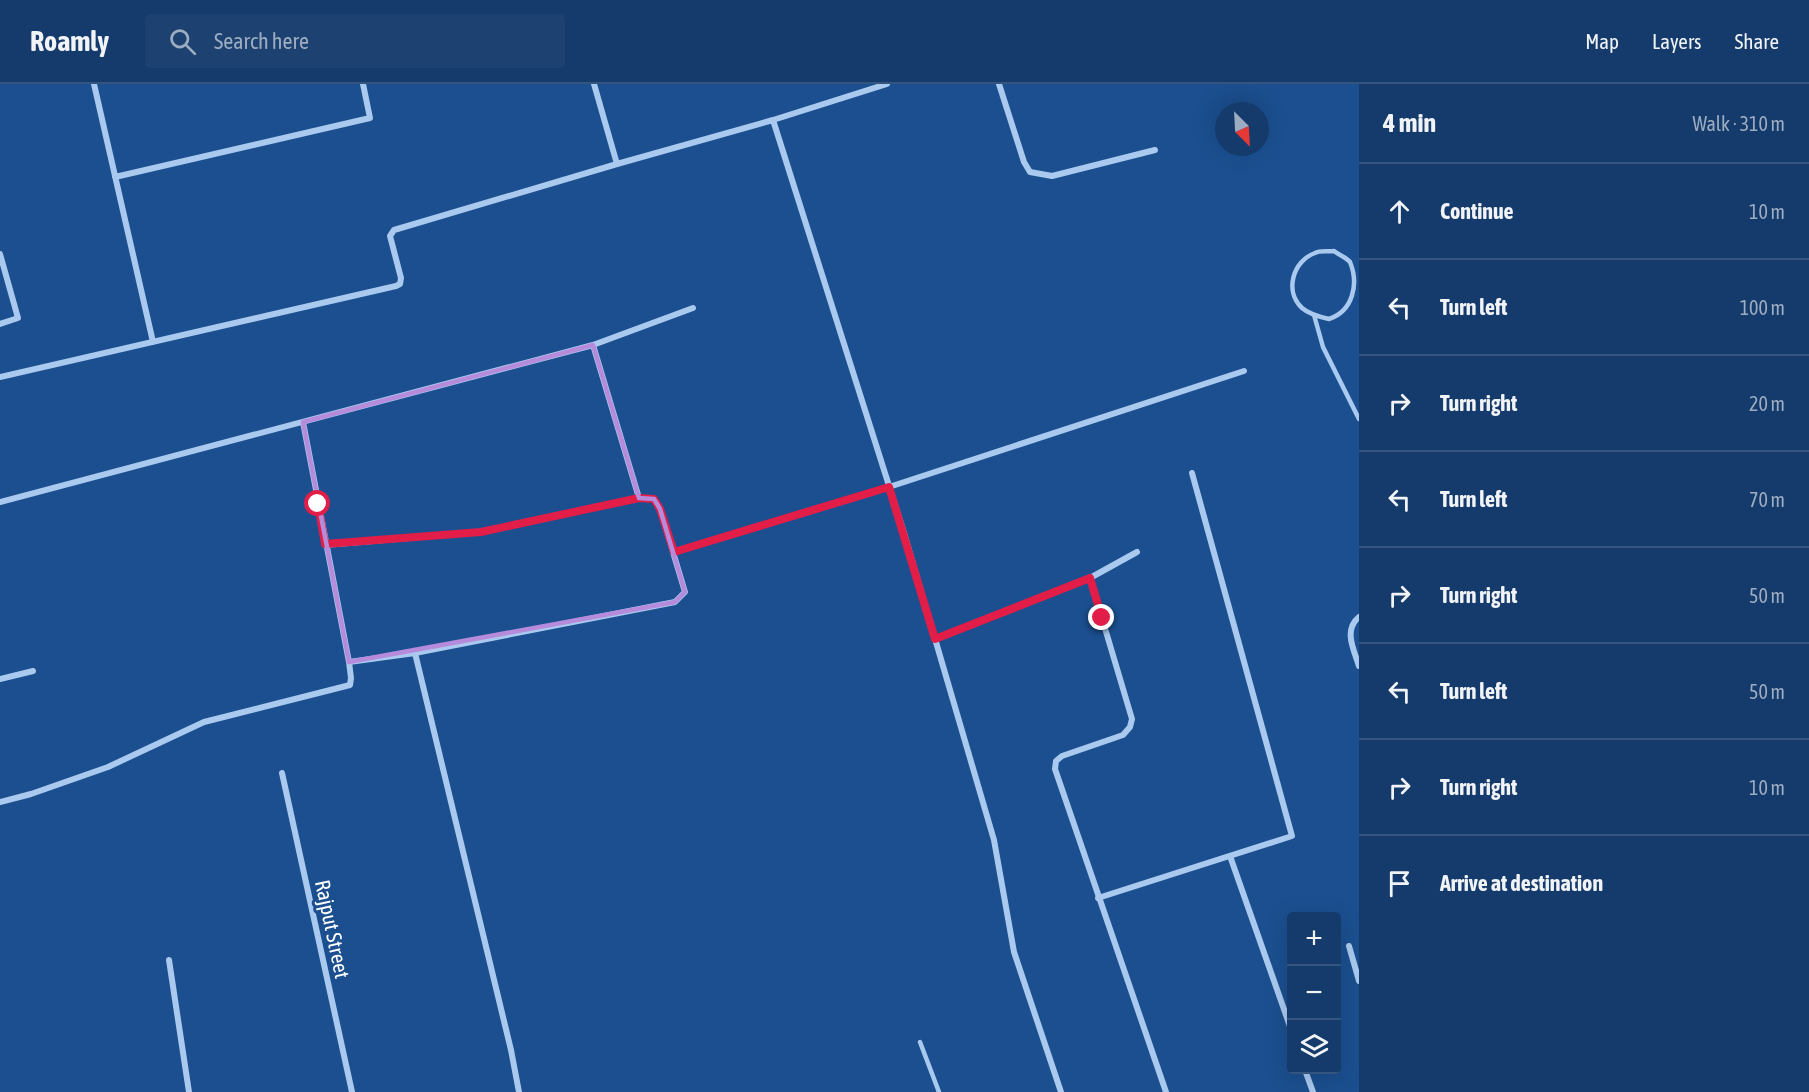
<!DOCTYPE html>
<meta charset="utf-8">
<style>
:root{--surface:#143b6b;--page:#1d4271;--text:#f1f3f6;--muted:#9dadc1;--line:#33557e}
body{margin:0;font-family:"Asap Condensed",sans-serif;background:var(--page);color:var(--text)}
.controls{position:absolute;right:18px;bottom:18px;display:grid;overflow:hidden;border-radius:6px;box-shadow:0 6px 24px #0002}
.controls button{width:54px;height:54px;display:grid;place-items:center;padding:0;border:0;border-bottom:2px solid var(--line);background:var(--surface);color:var(--text);font:30px sans-serif}
.compass{position:absolute;left:1215px;top:18px;width:54px;height:54px;border-radius:50%;background:var(--surface);box-shadow:0 6px 24px #0002;rotate:156deg}
.stop{position:absolute;width:18px;height:18px;margin:-14px;border:4px solid #e11d48;border-radius:50%;background:#fff}
.stop.end{background:#e11d48;border-color:#fff;box-shadow:0 2px 6px #0008}
.list{margin:0;padding:0;list-style:none}
h2{display:flex;justify-content:space-between;align-items:center;height:78px;margin:0;padding:0 24px;font-size:26px}
h2 small{font-size:20px;font-weight:400;color:var(--muted)}
.list li{display:grid;grid-template-columns:39px 1fr auto;gap:18px;align-items:center;box-sizing:border-box;height:96px;padding:0 24px;border-top:2px solid var(--line)}
.list b{display:block;font-size:22px;white-space:nowrap}
.list em{font-size:20px;font-style:normal;color:var(--muted)}
.icon{flex:none;width:33px;height:33px;fill:none;stroke:currentColor;stroke-width:2;stroke-linecap:round;stroke-linejoin:round}
.map{position:relative;flex:none;width:1359px;height:1008px;overflow:hidden}
header{display:flex;align-items:center;gap:36px;box-sizing:border-box;height:84px;padding:0 30px;background:var(--surface);border-bottom:2px solid var(--line)}
header strong{font-size:28px}
nav{display:flex;gap:33px;margin-inline-start:auto;font-size:21px}
.search{width:420px;height:54px;background:var(--page);display:flex;align-items:center;gap:15px;box-sizing:border-box;padding:0 21px;border-radius:6px;color:var(--muted);font-size:22px}
main{display:flex}
aside{flex:1;background:var(--surface)}
.map>svg:first-child{display:block}
</style>
<header>
<strong>Roamly</strong>
<div class="search"><svg class="icon" aria-label="search" viewBox="0 0 24 24"><circle cx="10" cy="10" r="6"/><path d="M15 15l6 6"/></svg>Search here</div>
<nav><a>Map</a><a>Layers</a><a>Share</a></nav>
</header>
<main>
<div class="map">
<svg width="1359" height="1008" viewBox="0 0 1359 1008">
<rect width="100%" height="100%" fill="#1b4f8f"/>
<g fill="none" stroke-linecap="round" stroke-linejoin="round">
<path stroke="#a9c9ee" stroke-width="4.5" d="M1334,167C1339,171 1346,173 1350,178C1359,200 1353,227 1329,235C1320,233 1309,230 1302,224C1284,207 1293,177 1315,169C1320,166 1328,168 1334,167Z
M1314,231L1323,263L1359,335
M920,958L939,1008"/>
<path stroke="#a9c9ee" stroke-width="6" d="M94,0L153,258
M594,0L617,80L773,36L904,449L994,756L1014,868L1061,1008
M999,0L1024,78L1030,88L1052,92L1155,66
M773,36L887,0
M115,93L370,34L363,0
M0,170L18,234L0,240
M593,261L639,414
M0,293L396,202L400,200L401,194L390,152L394,146L617,80
M0,418L593,261L693,224
M325,461L481,448L639,414L654,415L660,425L685,508L675,518L415,569L349,578
M674,468L889,403L1244,287
M1090,494L1132,635L1130,643L1123,651L1062,672L1056,677L1055,685L1166,1008
M1359,533C1343,546 1354,566 1359,582
M935,555L1090,494L1137,468
M415,569L511,966L519,1008
M0,595L33,587
M282,689L352,1008
M0,718L31,710L108,683L204,638L350,601L351,594L349,578L303,338
M1230,772L1292,948
M1098,814L1292,752L1192,389
M1349,862L1359,897
M169,876L189,1008
M1305,986L1313,1008"/>
</g>
<g fill="none" stroke-linecap="round" stroke-linejoin="round">
<path stroke="#e11d48" stroke-width="8" d="M318,420L325,460L481,448L639,414L654,415L660,425L674,468L889,403L935,555L1090,494L1102,534"/>
</g>
<path fill="none" stroke="#b68bdc" stroke-width="4.5" stroke-linejoin="round" d="M593,261L639,414L654,415L660,425L685,508L675,518L349,578L303,338Z"/>
<g text-anchor="middle" dominant-baseline="central" stroke-width="6" stroke-linejoin="round" paint-order="stroke">
<g font-size="21" fill="#fff" stroke="#1b4f8f">
<text transform="translate(333 845) rotate(78)">Rajput Street</text>
</g>
</g>
</svg>
<div class="controls">
<button>+</button>
<button>−</button>
<button><svg class="icon" aria-label="layers" viewBox="0 0 24 24"><path d="M12 4l9 5-9 5-9-5zM3 14l9 5 9-5"/></svg></button>
</div>
<svg class="compass" viewBox="-18 -18 36 36"><path d="M0-13l5 13h-10z" fill="#e53935"/><path d="M0 13l5-13h-10z" fill="#9dadc1"/></svg>
<div class="stop" style="left:318px;top:420px"></div>
<div class="stop end" style="left:1102px;top:534px"></div>
</div>
<aside>
<h2>4 min<small>Walk · 310 m</small></h2>
<ul class="list">
<li><svg class="icon" aria-label="ahead" viewBox="0 0 24 24"><path d="M12 20V5M6 11l6-6 6 6"/></svg><div><b>Continue</b></div><em>10 m</em></li>
<li><svg class="icon" aria-label="left" viewBox="0 0 24 24"><path d="M17 20v-9H6M10 6l-5 5 5 5"/></svg><div><b>Turn left</b></div><em>100 m</em></li>
<li><svg class="icon" aria-label="right" viewBox="0 0 24 24"><path d="M7 20v-9h11M14 6l5 5-5 5"/></svg><div><b>Turn right</b></div><em>20 m</em></li>
<li><svg class="icon" aria-label="left" viewBox="0 0 24 24"><path d="M17 20v-9H6M10 6l-5 5 5 5"/></svg><div><b>Turn left</b></div><em>70 m</em></li>
<li><svg class="icon" aria-label="right" viewBox="0 0 24 24"><path d="M7 20v-9h11M14 6l5 5-5 5"/></svg><div><b>Turn right</b></div><em>50 m</em></li>
<li><svg class="icon" aria-label="left" viewBox="0 0 24 24"><path d="M17 20v-9H6M10 6l-5 5 5 5"/></svg><div><b>Turn left</b></div><em>50 m</em></li>
<li><svg class="icon" aria-label="right" viewBox="0 0 24 24"><path d="M7 20v-9h11M14 6l5 5-5 5"/></svg><div><b>Turn right</b></div><em>10 m</em></li>
<li><svg class="icon" aria-label="arrive" viewBox="0 0 24 24"><path d="M6 21V4h12l-3 4 3 4H6"/></svg><div><b>Arrive at destination</b></div></li>
</ul>
</aside>
</main>
